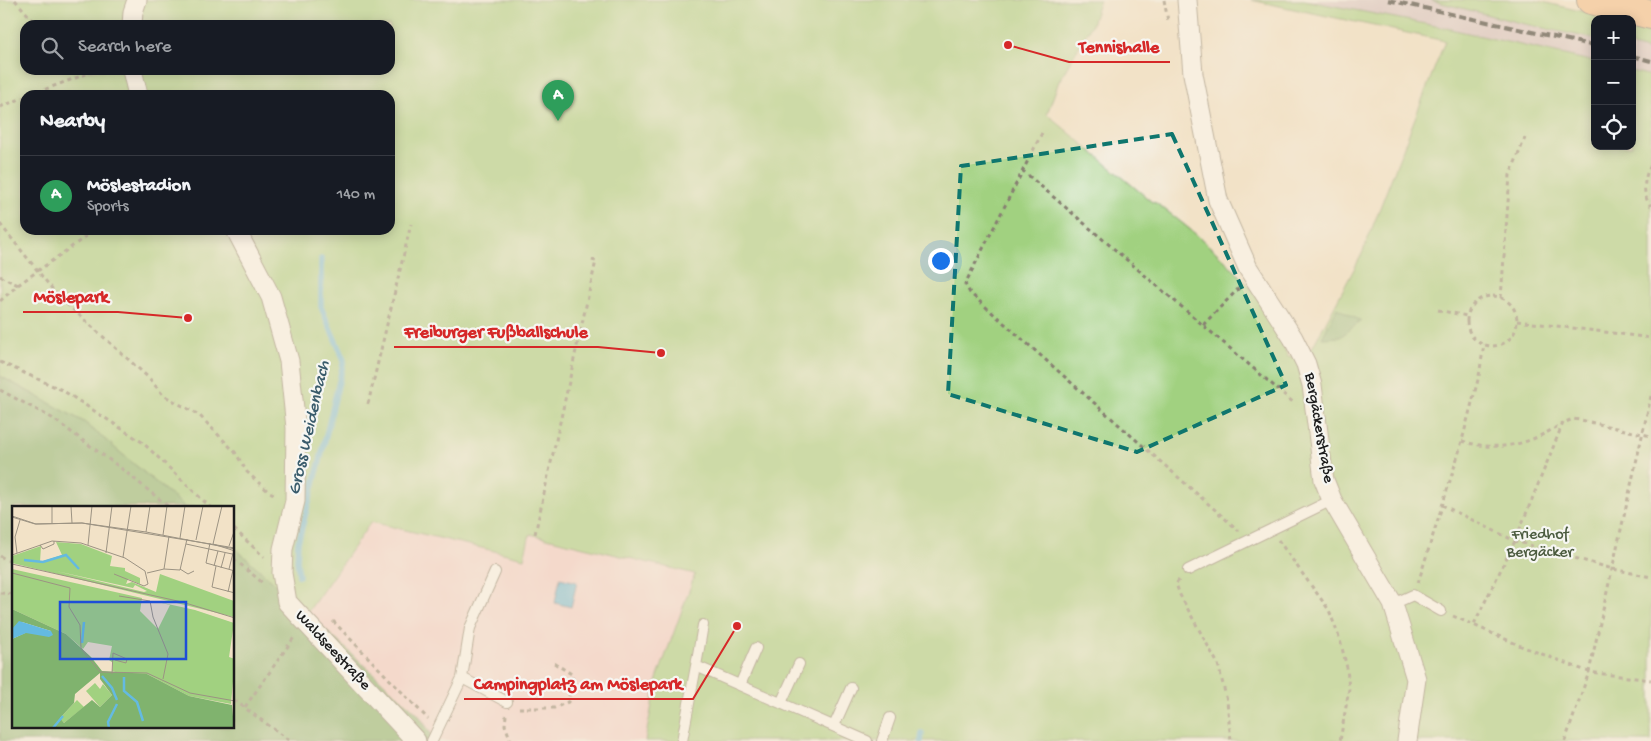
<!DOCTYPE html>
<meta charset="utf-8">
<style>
:root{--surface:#171b24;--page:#242831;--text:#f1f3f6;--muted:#9ea1a6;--line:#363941;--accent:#b45309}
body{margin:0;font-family:"Gochi Hand",sans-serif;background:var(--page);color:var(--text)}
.controls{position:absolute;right:15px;top:15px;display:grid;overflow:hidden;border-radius:10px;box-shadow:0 2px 12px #0003}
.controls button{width:45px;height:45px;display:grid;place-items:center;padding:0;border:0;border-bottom:1px solid var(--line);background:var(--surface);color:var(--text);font:25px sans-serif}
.you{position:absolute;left:940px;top:260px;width:18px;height:18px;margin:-12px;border:4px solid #fff;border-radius:50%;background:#1a73e8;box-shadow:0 0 0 8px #1a73e833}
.badge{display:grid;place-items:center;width:32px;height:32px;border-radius:50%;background:var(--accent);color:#fff;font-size:16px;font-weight:700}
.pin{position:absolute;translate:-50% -41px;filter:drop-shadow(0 1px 2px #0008)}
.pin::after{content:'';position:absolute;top:26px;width:18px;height:15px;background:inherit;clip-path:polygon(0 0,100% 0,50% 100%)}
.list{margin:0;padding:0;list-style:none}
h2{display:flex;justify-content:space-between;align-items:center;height:65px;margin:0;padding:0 20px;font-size:21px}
h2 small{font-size:16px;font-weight:400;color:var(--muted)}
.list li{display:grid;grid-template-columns:32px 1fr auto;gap:15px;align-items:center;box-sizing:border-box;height:80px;padding:0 20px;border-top:1px solid var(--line)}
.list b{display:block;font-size:19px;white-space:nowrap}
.list p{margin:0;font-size:16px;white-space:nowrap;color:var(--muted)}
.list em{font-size:16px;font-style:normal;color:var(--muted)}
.icon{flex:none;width:28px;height:28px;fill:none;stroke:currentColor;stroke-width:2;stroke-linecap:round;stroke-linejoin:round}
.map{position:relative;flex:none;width:1651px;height:741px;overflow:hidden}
.search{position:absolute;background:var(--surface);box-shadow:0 2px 12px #0003;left:20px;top:20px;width:375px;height:55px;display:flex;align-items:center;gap:12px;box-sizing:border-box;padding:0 18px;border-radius:15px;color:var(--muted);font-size:19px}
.panel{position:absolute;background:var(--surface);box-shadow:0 2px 12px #0003;left:20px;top:90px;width:375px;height:145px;border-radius:15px}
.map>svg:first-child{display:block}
</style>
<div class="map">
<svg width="1651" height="741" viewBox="0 0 1651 741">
<rect width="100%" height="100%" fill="#f6f6f2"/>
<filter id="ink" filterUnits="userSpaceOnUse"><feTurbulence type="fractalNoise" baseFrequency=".02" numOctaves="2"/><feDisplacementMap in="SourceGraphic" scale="10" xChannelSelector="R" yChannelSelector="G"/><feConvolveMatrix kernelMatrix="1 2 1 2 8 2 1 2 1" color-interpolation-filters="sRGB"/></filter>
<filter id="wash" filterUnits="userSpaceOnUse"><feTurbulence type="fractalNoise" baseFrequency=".0096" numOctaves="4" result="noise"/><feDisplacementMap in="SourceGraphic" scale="20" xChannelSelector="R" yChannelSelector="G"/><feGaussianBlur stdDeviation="1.12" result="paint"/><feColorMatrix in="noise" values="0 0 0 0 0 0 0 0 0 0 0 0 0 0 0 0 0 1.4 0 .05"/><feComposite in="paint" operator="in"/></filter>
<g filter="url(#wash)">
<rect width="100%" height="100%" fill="#f2e2c7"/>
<path fill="#f7cfd1" d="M371,522L524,558L530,534L695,574L657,679L645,741H436L418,713L307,613Z"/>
<path fill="#d2bdc6" d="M1304,0H1430L1524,24L1595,39V62L1446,28Z
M1632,46L1651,51V76L1632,71Z"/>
<path fill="#a1d180" stroke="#5e764e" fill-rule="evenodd" d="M0,0H1100L1092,24L1059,81L1047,114L1152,202L1156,203C1192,229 1241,271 1266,308C1275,323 1281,341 1288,357L1311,350L1362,254L1445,41L1251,0H1304L1446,28L1595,62V146H1632V71L1651,76V741H645L657,679L695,574L530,534L524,558L371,522L307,613L234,547V507H185L84,422L0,376ZM25,25H390V70H25ZM25,95H390V230H25Z
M1430,0H1534L1615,19H1595V39L1524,24Z
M1632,23L1651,27V51L1632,46Z"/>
<path fill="#80b36e" stroke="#4e6845" d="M1337,308L1361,321L1340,337L1322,338Z
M0,376L84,422L185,507H14V727H234V547L418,714L436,741H0Z"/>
<path fill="#64bae1" stroke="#406b7e" d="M560,578L577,582L571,607L555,603Z"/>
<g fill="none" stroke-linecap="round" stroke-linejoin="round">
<path stroke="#64bae1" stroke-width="5.5" d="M299,576L297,561L298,542L319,465L344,360L321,307V259
M921,741L922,734"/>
</g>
</g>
<g filter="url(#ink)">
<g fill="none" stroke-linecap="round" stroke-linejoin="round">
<defs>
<path id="lane" d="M1188,570L1332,500
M1393,604L1413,595L1441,611
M696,666L703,625
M462,678L507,702
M740,685L756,648
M781,703L799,664
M834,726L851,688
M432,741L462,678L470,628L495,572
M682,741L696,666L867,741
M882,741L890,718"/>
<path id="street" d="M1187,0L1193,74L1218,200L1248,268L1293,338L1306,364L1312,385L1324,480L1332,500L1393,604L1416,679L1407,741
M132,25L133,12L137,0
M132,70L138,95
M236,230L271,297L289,361L296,428L295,501L283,549L282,573L287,602L416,741"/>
<path id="highway" d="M1591,0L1651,15"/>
</defs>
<use href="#lane" stroke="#877f72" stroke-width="12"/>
<use href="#street" stroke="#877f72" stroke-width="21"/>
<use href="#highway" stroke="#877f72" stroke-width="30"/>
<path stroke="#877f72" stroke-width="3" stroke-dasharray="4 4" stroke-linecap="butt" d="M15,0L37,25
M1164,0L1168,21
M30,95L97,70
M0,107L25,97
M1042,133L965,284L970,293L1239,531
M1651,166C1643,176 1642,197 1651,206
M1022,170L1295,404
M0,224L58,296L149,378L163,395L199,415L235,452L247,472L269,492L277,495
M0,276L18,285
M1467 321a25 25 0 1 1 50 0a25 25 0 1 1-50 0Z
M1501,298L1510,175L1525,138
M0,301L18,285L95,230
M1438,310L1467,316
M1517,321L1651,338
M1203,325L1239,288
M0,362L62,390L142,442L210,507
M0,390L52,418L122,469L169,507
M368,404L411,224
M1462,441C1501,453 1530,444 1563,423
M1442,505L1515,541L1613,569L1651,577
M234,529L264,557
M535,534L596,261L588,259
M1278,540L1329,610L1340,640L1347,668L1349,689L1340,741
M0,556L14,564
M234,559L264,584
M1179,580L1176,584L1180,595L1218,664L1227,701L1231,741
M1418,583L1459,452L1479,376L1484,344
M0,593L14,594
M1453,616L1521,646L1589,672L1651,680
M333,621L428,719
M1474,624L1515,541L1563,423L1573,419L1581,420L1651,436
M234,700L290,741
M245,707L295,636
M519,708H554L568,702L573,675L554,663
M506,715L505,725L511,741
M1565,741L1589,672L1651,396"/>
<use href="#lane" stroke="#fff" stroke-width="10"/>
<use href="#street" stroke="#fff" stroke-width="19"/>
<use href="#highway" stroke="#f8bd88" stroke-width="28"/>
<path stroke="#1c1c1c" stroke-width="4" stroke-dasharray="8 4" stroke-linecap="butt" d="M1388,0L1595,46
M1632,56L1651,61"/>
</g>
</g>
<path d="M0 0H1651V741H0ZM1172,134L1286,385L1137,452L948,394L961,166Z" fill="#f2e2c7" fill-opacity=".55" fill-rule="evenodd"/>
<path fill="none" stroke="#0f766e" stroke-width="4" stroke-dasharray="10 6" stroke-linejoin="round" d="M1172,134L1286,385L1137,452L948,394L961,166Z"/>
<g text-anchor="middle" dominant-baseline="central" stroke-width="4.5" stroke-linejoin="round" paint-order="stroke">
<g font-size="16" fill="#1c1c1c" stroke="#f6f6f2">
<text transform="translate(1318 428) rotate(80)">Bergäckerstraße</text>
<text transform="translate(332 651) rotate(47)">Waldseestraße</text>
</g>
<g font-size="16" fill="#4b5b3f" stroke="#f6f6f2">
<text x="1540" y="535">Friedhof<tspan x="1540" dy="18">Bergäcker</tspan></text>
</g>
<g font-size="18" font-style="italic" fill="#395b6b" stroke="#f6f6f2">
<text transform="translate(310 428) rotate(-77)">Gross Weidenbach</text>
</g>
</g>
<g transform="translate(12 506)">
<rect width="222" height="222" fill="#f2e2c7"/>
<path d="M44,36L69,38L100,50L98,60L113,62V65L128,72V78L116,73L114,78L120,76L144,86L148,68L222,95V111L0,57V50L29,40L28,56L50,49ZM44,65L121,82L123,79L135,85L132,86ZM0,63L130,92L128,105L146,123L158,99L142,95L183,104L222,117L217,151L223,153L219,198L177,190L135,168L114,169L100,165L101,157L97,154L100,140L76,136L71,143L54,128L0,103ZM83,177L88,183L91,178L100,189L88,201L74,185ZM65,194L72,201L52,217L48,212Z" fill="#a1d180" fill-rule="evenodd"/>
<path d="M0,103L54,128L79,151L90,165L135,168L177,190L220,199L222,222H0V133L13,127L39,125L10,116L0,124ZM88,167V173L100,189L88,201L80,194L52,217L48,212L62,197L63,188Z" fill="#80b36e" fill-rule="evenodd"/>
<path d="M7,115L39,125L41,129L37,131L14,127L0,133V123Z" fill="#64bae1"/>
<path fill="none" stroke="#64bae1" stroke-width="2.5" d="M12,54L31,56L54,49L67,63M70,137L72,116M90,170L100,182L105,194M112,171V185L125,196L131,215M41,222L51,210M97,222L96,216L105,198"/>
<path fill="none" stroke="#9c9383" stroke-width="1" d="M59,0L60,17M0,10L24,18L70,17L134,26L223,43M0,11L23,18L70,17L223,42M40,17V0M134,26L138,0M151,29L155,0M168,32L173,0M184,34L191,0M198,37L194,57L223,65M174,38L220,48M201,38L210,0M201,38L223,45M28,39L31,43L42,38V35M76,39L80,0M217,40L223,23M5,47L3,31L8,14M94,47L100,0M0,49L40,35L69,37L113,52L133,65L136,78L132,80L102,68M111,51L119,0M0,58L170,96L223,112M202,60L206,45M204,60L200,81L223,87M209,62L213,47M152,63L168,64L175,33M168,63L176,68L182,65M217,63L221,47M0,67L58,82L57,101L68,119L69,142L88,166L135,167L178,187L223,195M135,67L152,63L157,30M216,86L221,64M107,90L138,95L141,111L156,148L151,173M100,168L101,147L115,153L114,157L103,154"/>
<path fill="#1d4ed8" fill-opacity="0.15" stroke="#1d4ed8" stroke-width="2.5" d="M48,96H174V153H48Z"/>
<rect width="222" height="222" fill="none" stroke="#1c1c1c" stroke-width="2.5"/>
</g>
<path fill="none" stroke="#d62828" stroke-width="2" d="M1008 45L1069 62H1170M188 318L118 312H23M661 353L598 347H394M737 626L693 699H464"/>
<g fill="#d62828" stroke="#f6f6f2" stroke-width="2">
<circle cx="1008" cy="45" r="5"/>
<circle cx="188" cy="318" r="5"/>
<circle cx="661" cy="353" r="5"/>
<circle cx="737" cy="626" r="5"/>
</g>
<g font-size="18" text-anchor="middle" font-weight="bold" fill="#d62828" stroke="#f6f6f2" stroke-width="4.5" stroke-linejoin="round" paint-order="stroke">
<text x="1119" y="52">Tennishalle</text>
<text x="71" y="302">Möslepark</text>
<text x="496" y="337">Freiburger Fußballschule</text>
<text x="578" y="689">Campingplatz am Möslepark</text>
</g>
</svg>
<div class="controls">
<button>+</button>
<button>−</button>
<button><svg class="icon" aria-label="locate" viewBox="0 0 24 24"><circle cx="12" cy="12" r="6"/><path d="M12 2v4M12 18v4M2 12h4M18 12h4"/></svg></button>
</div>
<div class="you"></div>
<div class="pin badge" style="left:558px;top:121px;background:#2e9e5b">A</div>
<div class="search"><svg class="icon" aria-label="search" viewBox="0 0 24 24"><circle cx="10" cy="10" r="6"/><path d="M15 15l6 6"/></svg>Search here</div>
<section class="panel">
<h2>Nearby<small></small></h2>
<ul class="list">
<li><span class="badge" style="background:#2e9e5b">A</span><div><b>Möslestadion</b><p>Sports</p></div><em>140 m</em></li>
</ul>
</section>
</div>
